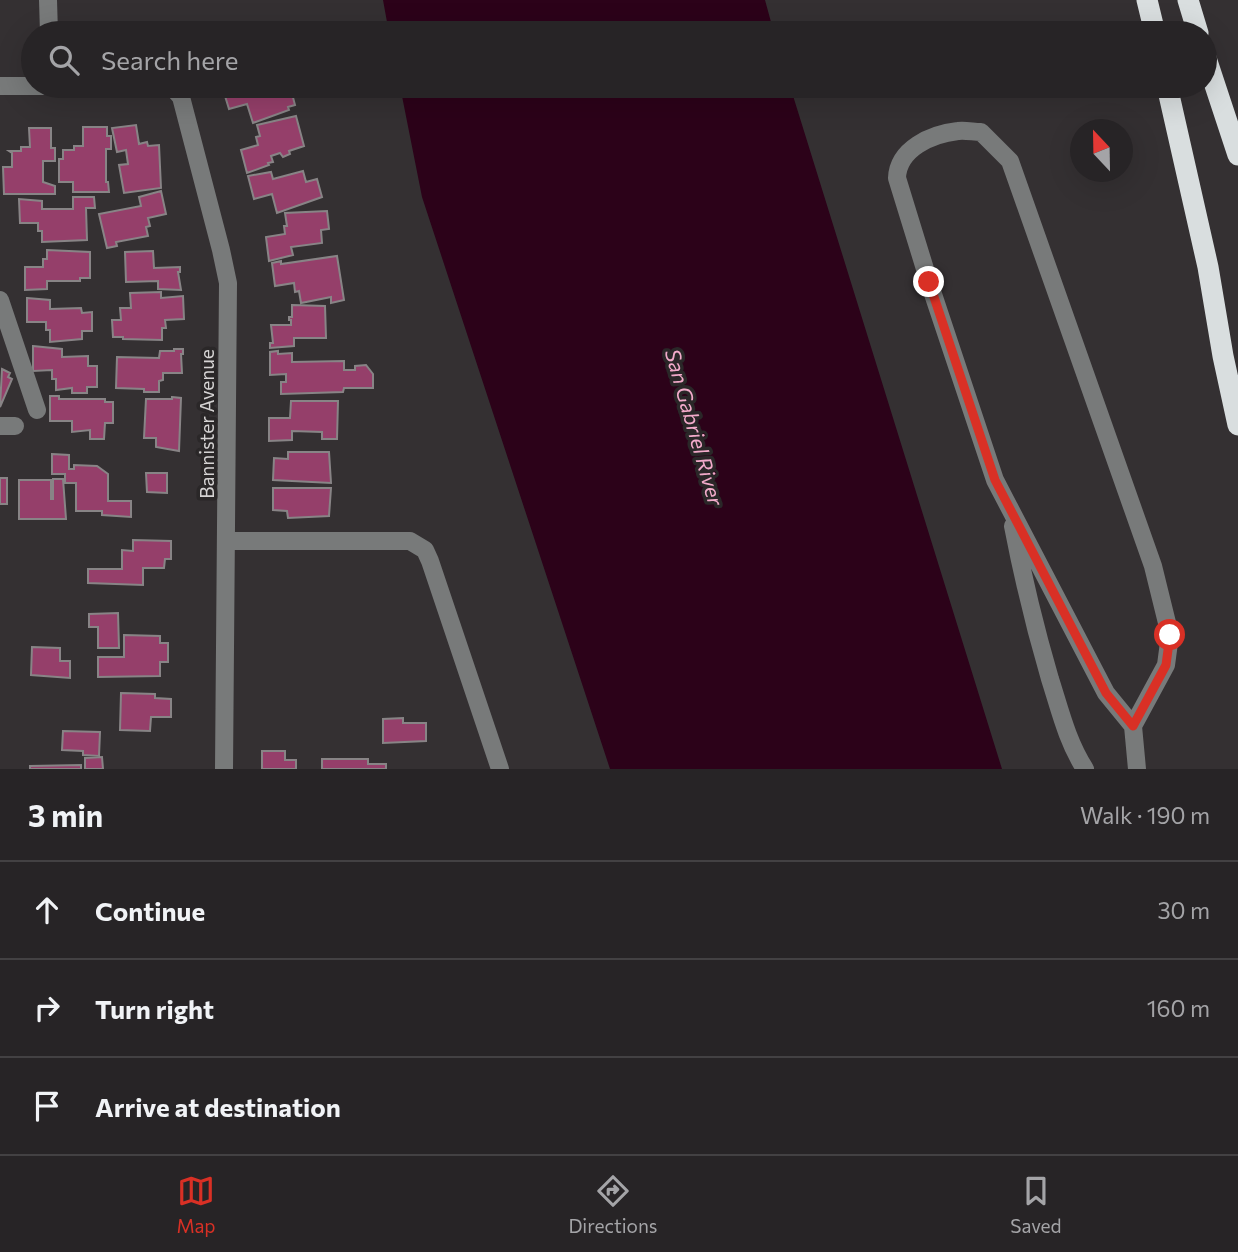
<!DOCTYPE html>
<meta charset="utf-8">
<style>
:root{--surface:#272426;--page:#2f2c2e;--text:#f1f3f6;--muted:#a4a4a7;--line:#434143;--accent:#d93025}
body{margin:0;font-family:Commissioner,sans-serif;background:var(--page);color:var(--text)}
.compass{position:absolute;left:1070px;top:119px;width:63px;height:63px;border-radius:50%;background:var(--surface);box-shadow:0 7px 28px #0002;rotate:338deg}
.stop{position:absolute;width:21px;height:21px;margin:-16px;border:5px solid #d93025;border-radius:50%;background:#fff}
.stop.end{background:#d93025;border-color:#fff;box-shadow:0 2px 7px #0008}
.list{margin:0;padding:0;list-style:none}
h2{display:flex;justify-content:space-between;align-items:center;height:91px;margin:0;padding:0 28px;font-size:30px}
h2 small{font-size:23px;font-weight:400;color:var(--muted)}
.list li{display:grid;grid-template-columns:46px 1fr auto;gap:21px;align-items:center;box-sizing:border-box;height:98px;padding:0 28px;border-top:2px solid var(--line)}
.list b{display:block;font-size:26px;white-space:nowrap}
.list em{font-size:23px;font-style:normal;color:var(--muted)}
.icon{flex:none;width:38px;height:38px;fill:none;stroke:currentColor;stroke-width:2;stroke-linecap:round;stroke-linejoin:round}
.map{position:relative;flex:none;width:1238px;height:769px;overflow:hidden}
.search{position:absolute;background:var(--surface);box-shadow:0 7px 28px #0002;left:21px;right:21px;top:21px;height:77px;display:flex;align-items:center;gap:18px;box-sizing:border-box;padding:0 24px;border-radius:38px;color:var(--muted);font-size:26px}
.sheet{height:385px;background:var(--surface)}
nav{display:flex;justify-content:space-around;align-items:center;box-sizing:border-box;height:98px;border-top:2px solid var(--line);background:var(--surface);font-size:19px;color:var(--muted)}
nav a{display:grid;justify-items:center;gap:4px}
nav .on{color:var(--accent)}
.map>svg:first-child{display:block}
</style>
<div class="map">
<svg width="1238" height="769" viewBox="0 0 1238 769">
<rect width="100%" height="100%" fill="#343032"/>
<path fill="#2c0219" d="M383,0H765L774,33H389Z
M400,86H790L1002,769H610L422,197Z"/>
<path fill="#953f6a" stroke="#888486" stroke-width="2" d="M222,86H246L248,89L260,86H290L295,105L288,107L289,110L253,123L247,104L229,109Z
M296,116L304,146L289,151L290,154L283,157L280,153L271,156L273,162L268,163L269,165L247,173L241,150L258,145L256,137L260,136L257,125Z
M136,125L139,144L147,142L148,146L159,145L161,188L124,193L119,165L128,164L126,150L117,152L112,128Z
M83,127H107V136H111V149H106V182H108L109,192H73V182H59V159H63V150H74V146H83Z
M29,128H51V148H55V161H43V182L55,186V194H4L3,167H12V153L9,151H21V147H30Z
M303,171L306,182L317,179L322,197L277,213L272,194L254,199L248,176L271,172L273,179Z
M161,191L166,214L148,218L150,226L146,227L148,236L116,242L117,246L107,248L99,214L141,206L139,197Z
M73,197H94L95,208H86L87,240L42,242V231H38V223H20L19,199L42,201V209H73Z
M327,211L329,229L321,230L322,243L291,247L293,255L269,261L266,237L285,234L284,226H287L285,213Z
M47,250L90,252V278H80V281H47V289L25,290V267H43V259H47Z
M153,251L154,268L180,267V272H178L181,290L158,289V281L126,282L125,252Z
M337,256L344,300L331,303V297L301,303L299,291L295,292L294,283L275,286L272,263L281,261V264Z
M161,292V298L183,296L184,319L165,320L166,328H162V340L123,339V337H113L112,320H121L120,308H131L130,293Z
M27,298L50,300V309L81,308L82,313L92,312V331H82V339L50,342V330H46V322H27Z
M292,305L325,306L326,338H294V346L270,348V343H273L271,325H291V320H289V317H292Z
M33,346L62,349V357L88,356V366H97V387H87V393H72V388L56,390V379H52V370L33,371Z
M174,349H183V354H181L182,373H163V380L159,381V392H144V389L116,388L117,357L159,358L160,351H174Z
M278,351V354L292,353V362L344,361V370H355V366L366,365L373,374V388H344L343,392L281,394V382H286V374L270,375V352Z
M2,369L10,373L8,377L12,379L0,407Z
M50,396H59V399H105V402H113V423H105L104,439H90V430L72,432V421H50Z
M172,397L181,398L179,451L156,447V438H144L146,399H172Z
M291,401H338L337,439H322V432L292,431V440L269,441V418H290Z
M288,452H329L331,483L273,480L274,458L288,459Z
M52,454L69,455V469H74V465L97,466L108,474V501H131V517L102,515V511H76V483H65V474H52Z
M146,473H167V493L147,492Z
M0,478H7V504H0Z
M53,479H63L66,519H19V480H51V499H53Z
M273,488H331L329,516L288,518L287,511L273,510Z
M133,540L171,541V559H165L164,568H143V585L88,583V569H122V550L133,551Z
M118,613L119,648H98V627H89V614Z
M124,635L160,636V643H168V662H160V676L98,677V657H124Z
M32,647L60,648V661H70V678L31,675Z
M121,693L155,694V698L171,699V717H151L150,731L120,730Z
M403,718V723H426V741L383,743V719Z
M63,731L100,732L99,756L83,755V751L62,750Z
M262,751H285V760H296V769H262Z
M102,757L103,769H85V758Z
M322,759H368V764H386V769H322Z
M81,765V769H30V766Z"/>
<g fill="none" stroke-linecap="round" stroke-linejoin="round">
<path stroke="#787a7a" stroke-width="18" d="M48,0L49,33
M0,86H129
M163,86L173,88L181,97L221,250L228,283L224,769
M0,300L37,410
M0,426H15
M1013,526C1023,578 1035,628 1050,679C1060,710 1067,741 1085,769
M226,541H410L425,550L430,561L500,769
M1133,726L1166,665L1170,635L1153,566L1010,161L981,132C974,132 965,130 958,131C931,134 898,149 897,178L929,282L995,480L1106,693L1133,726L1137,769"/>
<path stroke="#d9dedf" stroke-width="21" d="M1147,0L1155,33
M1188,0L1198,33
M1205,55L1238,155
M1167,86L1208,267L1223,356L1238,425"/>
</g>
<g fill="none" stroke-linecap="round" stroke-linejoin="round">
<path stroke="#d93025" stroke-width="9" d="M929,282L995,480L1106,693L1133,726L1166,665L1170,635"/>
</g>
<g text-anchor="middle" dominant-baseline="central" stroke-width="7" stroke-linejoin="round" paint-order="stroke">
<g font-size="19" fill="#d5d3d3" stroke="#2a2728">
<text transform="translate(206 424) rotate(-90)">Bannister Avenue</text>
</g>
<g font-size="21" font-style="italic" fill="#f2aaca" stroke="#2a2728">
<text transform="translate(695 427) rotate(74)">San Gabriel River</text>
</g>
</g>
</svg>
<svg class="compass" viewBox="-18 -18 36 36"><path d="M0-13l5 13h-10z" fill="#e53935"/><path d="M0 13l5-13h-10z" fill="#a4a4a7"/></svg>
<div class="stop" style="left:1170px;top:635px"></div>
<div class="stop end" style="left:929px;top:282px"></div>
<div class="search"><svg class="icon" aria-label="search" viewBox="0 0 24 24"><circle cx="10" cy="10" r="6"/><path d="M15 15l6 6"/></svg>Search here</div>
</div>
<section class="sheet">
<h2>3 min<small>Walk · 190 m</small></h2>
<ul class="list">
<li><svg class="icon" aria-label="ahead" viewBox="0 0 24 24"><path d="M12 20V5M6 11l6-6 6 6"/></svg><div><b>Continue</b></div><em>30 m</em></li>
<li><svg class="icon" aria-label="right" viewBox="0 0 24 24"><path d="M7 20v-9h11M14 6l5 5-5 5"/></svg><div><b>Turn right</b></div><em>160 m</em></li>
<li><svg class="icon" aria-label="arrive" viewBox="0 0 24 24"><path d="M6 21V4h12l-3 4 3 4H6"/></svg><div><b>Arrive at destination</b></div></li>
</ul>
</section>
<nav>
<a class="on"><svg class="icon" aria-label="map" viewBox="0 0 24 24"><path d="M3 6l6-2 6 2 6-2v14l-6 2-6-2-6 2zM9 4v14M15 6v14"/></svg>Map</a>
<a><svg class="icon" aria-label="directions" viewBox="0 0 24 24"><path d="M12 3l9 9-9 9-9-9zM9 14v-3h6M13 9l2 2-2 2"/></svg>Directions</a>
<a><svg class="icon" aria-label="saved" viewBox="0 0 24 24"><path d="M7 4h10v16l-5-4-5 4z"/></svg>Saved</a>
</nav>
